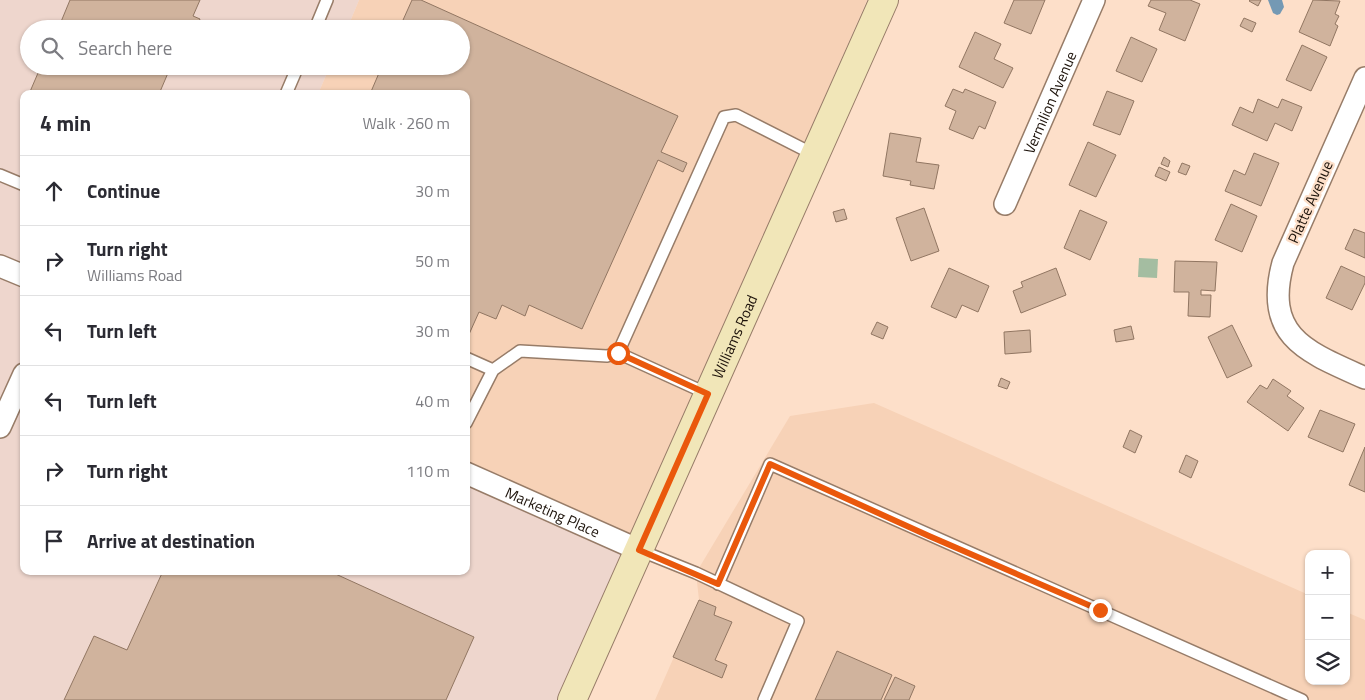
<!DOCTYPE html>
<meta charset="utf-8">
<style>
:root{--surface:#fff;--page:#f7f7f7;--text:#2b2b33;--muted:#7c7c81;--line:#e1e1e2}
body{margin:0;font-family:"Titillium Web",sans-serif;background:var(--page);color:var(--text)}
.controls{position:absolute;right:15px;bottom:15px;display:grid;overflow:hidden;border-radius:10px;box-shadow:0 1px 4px #0004}
.controls button{width:45px;height:45px;display:grid;place-items:center;padding:0;border:0;border-bottom:1px solid var(--line);background:var(--surface);color:var(--text);font:25px sans-serif}
.stop{position:absolute;width:15px;height:15px;margin:-11px;border:4px solid #ea580c;border-radius:50%;background:#fff}
.stop.end{background:#ea580c;border-color:#fff;box-shadow:0 1px 5px #0008}
.list{margin:0;padding:0;list-style:none}
h2{display:flex;justify-content:space-between;align-items:center;height:65px;margin:0;padding:0 20px;font-size:21px}
h2 small{font-size:16px;font-weight:400;color:var(--muted)}
.list li{display:grid;grid-template-columns:32px 1fr auto;gap:15px;align-items:center;box-sizing:border-box;height:70px;padding:0 20px;border-top:1px solid var(--line)}
.list b{display:block;font-size:19px;white-space:nowrap}
.list p{margin:0;font-size:16px;white-space:nowrap;color:var(--muted)}
.list em{font-size:16px;font-style:normal;color:var(--muted)}
.icon{flex:none;width:28px;height:28px;fill:none;stroke:currentColor;stroke-width:2;stroke-linecap:round;stroke-linejoin:round}
.map{position:relative;flex:none;width:1365px;height:700px;overflow:hidden}
.search{position:absolute;background:var(--surface);box-shadow:0 1px 4px #0004;left:20px;top:20px;width:450px;height:55px;display:flex;align-items:center;gap:12px;box-sizing:border-box;padding:0 18px;border-radius:28px;color:var(--muted);font-size:19px}
.panel{position:absolute;background:var(--surface);box-shadow:0 1px 4px #0004;left:20px;top:90px;width:450px;height:485px;border-radius:10px}
.map>svg:first-child{display:block}
</style>
<div class="map">
<svg width="1365" height="700" viewBox="0 0 1365 700">
<rect width="100%" height="100%" fill="#fddfc9"/>
<path fill="#f7d2b7" d="M359,0H867L630,543L466,469V94H318L330,66H461V29H347Z
M874,403L1309,595V681H1346V612L1365,620V700H655L699,600L696,573L790,416Z"/>
<path fill="#eed6cd" d="M0,0H359L347,29H29V66H330L318,94H24V571H466V473L639,550L573,700H0Z"/>
<path fill="#a4bda1" d="M1139,258L1158,259L1157,278L1138,277Z"/>
<path fill="#7499b4" d="M1268,0H1282L1284,7L1280,14L1277,15L1273,13Z"/>
<path fill="#d0b39d" stroke="#917662" d="M70,0H200L193,16L200,19L196,29H58Z
M412,0H421L678,116L661,152L687,163L683,172L658,160L582,329L529,305L525,316L502,305L496,319L479,312L466,341V94H370L382,66H461V29H399Z
M1014,0H1045L1031,34L1004,23Z
M1151,0H1190L1200,4L1185,41L1159,30L1166,13L1148,6Z
M1250,0H1261L1258,6L1249,1Z
M1313,0L1340,1L1335,14L1339,16L1335,24L1338,26L1330,46L1299,32Z
M1244,18L1256,23L1252,32L1240,26Z
M975,32L1001,44L994,59L1013,68L1003,88L959,67Z
M1131,37L1157,49L1142,82L1116,71Z
M1302,45L1327,57L1311,91L1286,80Z
M41,66H171L159,94H29Z
M953,89L963,93L965,89L996,102L985,129L979,126L973,139L949,129L956,111L945,106Z
M1107,91L1134,101L1120,135L1093,125Z
M1258,99L1278,108L1282,99L1302,107L1292,131L1275,123L1267,141L1232,125L1240,107L1253,113Z
M890,133L921,138L916,162L939,165L934,189L910,185L911,181L883,176Z
M1088,142L1116,155L1096,197L1069,185Z
M1254,153L1279,163L1261,206L1225,191L1234,170L1245,175Z
M1164,157L1170,161L1168,167L1161,164Z
M1182,163L1190,166L1186,175L1178,172Z
M1159,167L1170,172L1166,181L1155,176Z
M1231,204L1257,216L1242,252L1215,240Z
M924,208L939,251L911,261L896,218Z
M844,209L847,219L836,222L833,212Z
M1080,210L1107,222L1090,260L1064,248Z
M1354,229L1365,233V258L1345,249Z
M1175,261L1217,262L1215,291L1201,290V295H1211L1210,317L1188,316L1189,292H1174Z
M1341,266L1365,277V283L1352,310L1326,298Z
M949,268L989,286L978,312L962,305L956,318L931,307Z
M1056,268L1066,295L1021,313L1013,291L1023,287L1021,282Z
M877,322L888,327L883,339L871,334Z
M1232,325L1252,366L1227,378L1208,337Z
M1131,326L1134,339L1116,342L1114,330Z
M1030,330L1031,352L1005,354L1004,332Z
M1001,378L1010,382L1007,389L998,386Z
M1273,379L1291,391L1287,396L1304,408L1288,431L1247,402L1260,385L1267,389Z
M1320,410L1355,424L1343,452L1308,437Z
M1130,430L1142,436L1135,453L1123,447Z
M1365,447V492L1349,485Z
M1186,455L1198,461L1191,478L1179,472Z
M163,571H329L474,637L446,700H64L94,636L127,650Z
M699,600L716,607L714,615L732,622L715,660L727,665L722,678L673,657Z
M837,651L892,675L881,700H815Z
M895,677L915,686L909,700H884Z"/>
<g fill="none" stroke-linecap="round" stroke-linejoin="round">
<defs>
<path id="lane" d="M315,29L327,0
M286,94L298,66
M0,175L24,185
M618,353L708,394
M466,358L493,370
M466,423L493,370L520,351L607,356L618,353L724,117L736,115L815,155
M639,550L696,573L798,621L764,700
M718,584L770,464L1302,700"/>
<g id="street">
<path d="M1365,78L1283,263C1263,337 1307,352 1365,378"/>
<path id="s1" d="M1005,204L1094,0"/>
<path d="M0,266L24,276"/>
<path d="M0,427L24,374"/>
<path id="s2" d="M466,473L639,550"/>
</g>
<g id="secondary">
<path id="s3" d="M572,700L884,0"/>
</g>
</defs>
<use href="#lane" stroke="#977c68" stroke-width="14"/>
<use href="#street" stroke="#977c68" stroke-width="24"/>
<use href="#secondary" stroke="#977c68" stroke-width="30"/>
<use href="#lane" stroke="#fff" stroke-width="11"/>
<use href="#street" stroke="#fff" stroke-width="21"/>
<use href="#secondary" stroke="#f1e6b8" stroke-width="28"/>
</g>
<g fill="none" stroke-linecap="round" stroke-linejoin="round">
<path stroke="#ea580c" stroke-width="6" d="M618,353L708,394L639,550L718,584L770,464L929,536L1100,610"/>
</g>
<g text-anchor="middle" dominant-baseline="central" stroke-width="4.5" stroke-linejoin="round" paint-order="stroke">
<g font-size="15" fill="#1c120a" stroke="#fddfc9">
<text stroke="none"><textPath href="#s1" startOffset="111">Vermilion Avenue</textPath></text>
<text transform="translate(1310 202) rotate(-66)">Platte Avenue</text>
<text stroke="none"><textPath href="#s3" startOffset="398">Williams Road</textPath></text>
<text stroke="none"><textPath href="#s2" startOffset="95">Marketing Place</textPath></text>
</g>
</g>
</svg>
<div class="controls">
<button>+</button>
<button>−</button>
<button><svg class="icon" aria-label="layers" viewBox="0 0 24 24"><path d="M12 4l9 5-9 5-9-5zM3 14l9 5 9-5"/></svg></button>
</div>
<div class="stop" style="left:618px;top:353px"></div>
<div class="stop end" style="left:1100px;top:610px"></div>
<div class="search"><svg class="icon" aria-label="search" viewBox="0 0 24 24"><circle cx="10" cy="10" r="6"/><path d="M15 15l6 6"/></svg>Search here</div>
<section class="panel">
<h2>4 min<small>Walk · 260 m</small></h2>
<ul class="list">
<li><svg class="icon" aria-label="ahead" viewBox="0 0 24 24"><path d="M12 20V5M6 11l6-6 6 6"/></svg><div><b>Continue</b></div><em>30 m</em></li>
<li><svg class="icon" aria-label="right" viewBox="0 0 24 24"><path d="M7 20v-9h11M14 6l5 5-5 5"/></svg><div><b>Turn right</b><p>Williams Road</p></div><em>50 m</em></li>
<li><svg class="icon" aria-label="left" viewBox="0 0 24 24"><path d="M17 20v-9H6M10 6l-5 5 5 5"/></svg><div><b>Turn left</b></div><em>30 m</em></li>
<li><svg class="icon" aria-label="left" viewBox="0 0 24 24"><path d="M17 20v-9H6M10 6l-5 5 5 5"/></svg><div><b>Turn left</b></div><em>40 m</em></li>
<li><svg class="icon" aria-label="right" viewBox="0 0 24 24"><path d="M7 20v-9h11M14 6l5 5-5 5"/></svg><div><b>Turn right</b></div><em>110 m</em></li>
<li><svg class="icon" aria-label="arrive" viewBox="0 0 24 24"><path d="M6 21V4h12l-3 4 3 4H6"/></svg><div><b>Arrive at destination</b></div></li>
</ul>
</section>
</div>
